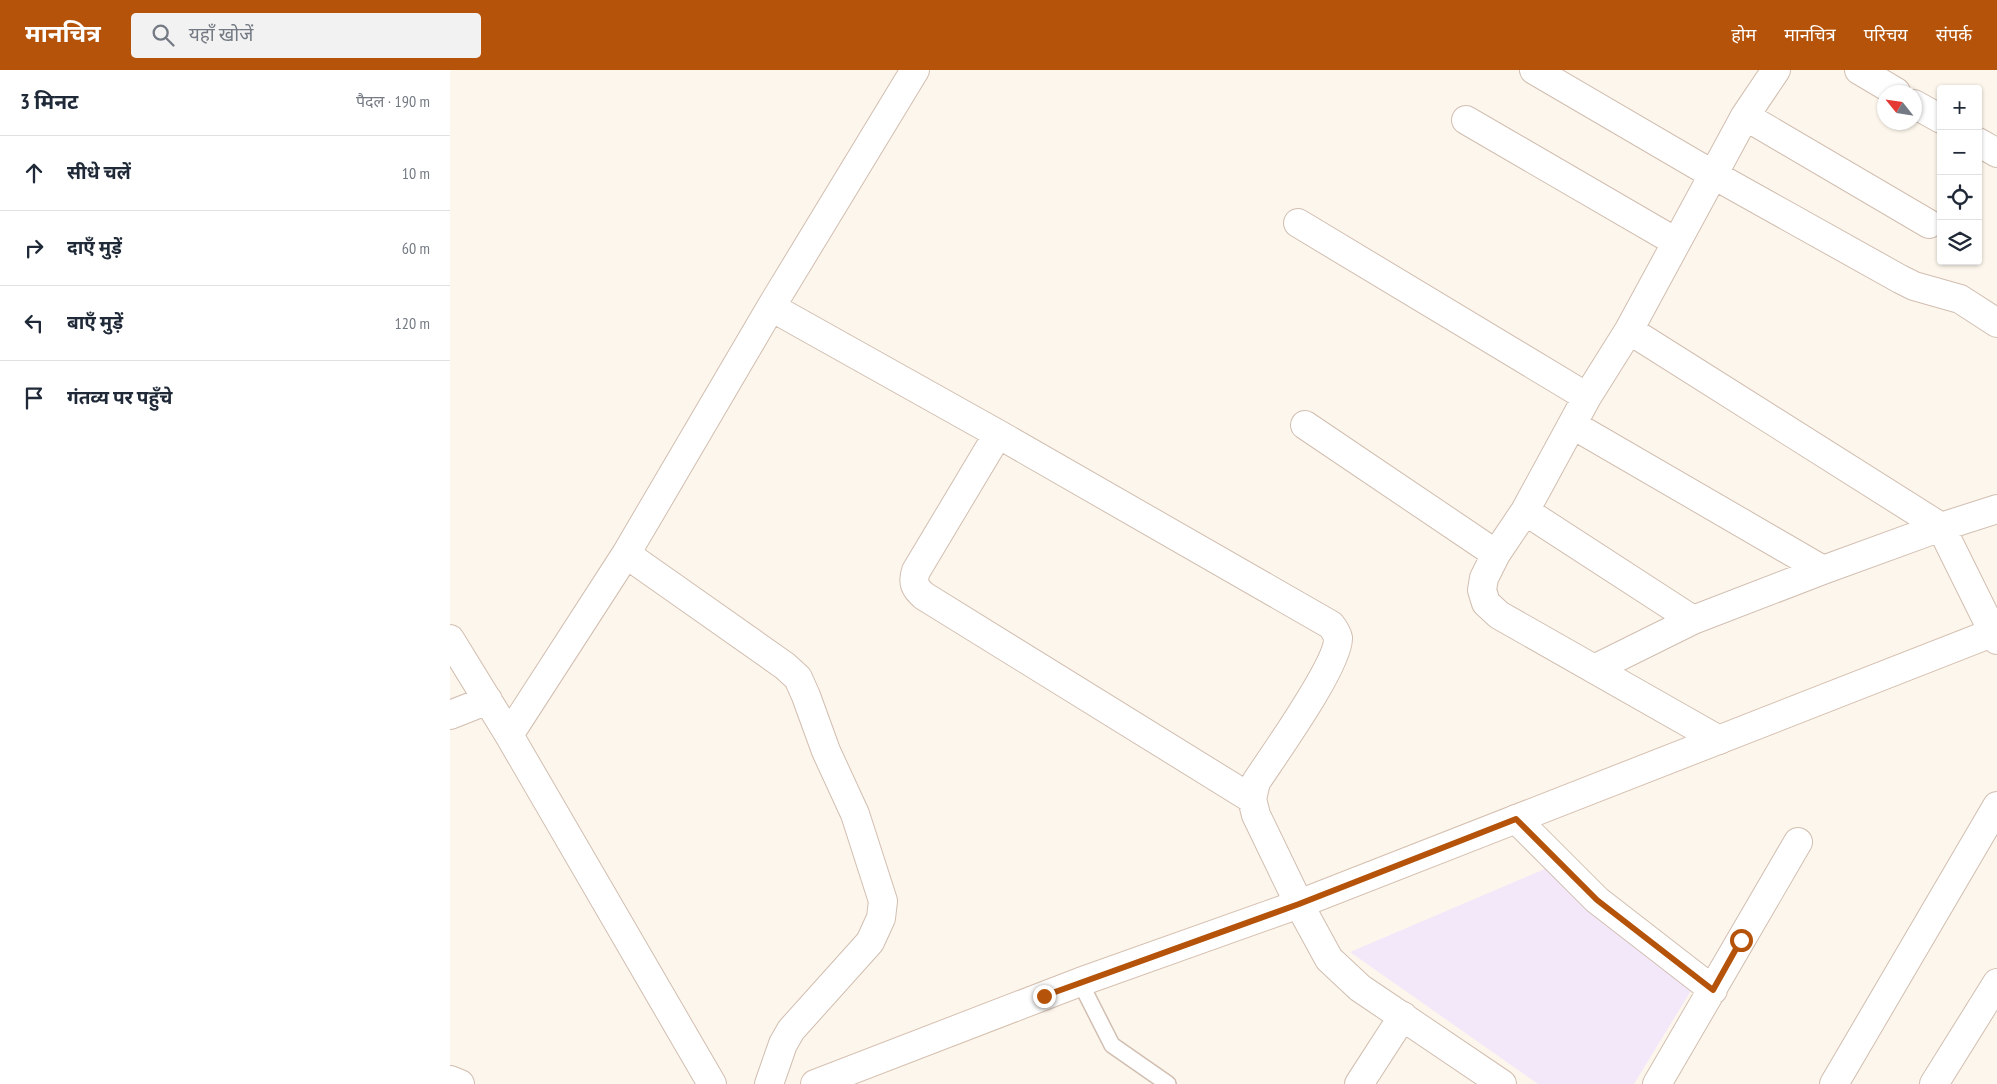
<!DOCTYPE html>
<html lang="hi">
<meta charset="utf-8">
<style>
:root{--surface:#fff;--page:#f2f2f3;--text:#1f2937;--muted:#747a83;--line:#e0e1e3;--accent:#b45309}
body{margin:0;font-family:"PT Sans Narrow","Noto Sans Devanagari",sans-serif;background:var(--page);color:var(--text)}
.controls{position:absolute;right:15px;top:15px;display:grid;overflow:hidden;border-radius:5px;box-shadow:0 1px 4px #0004}
.controls button{width:45px;height:45px;display:grid;place-items:center;padding:0;border:0;border-bottom:1px solid var(--line);background:var(--surface);color:var(--text);font:25px sans-serif}
.compass{position:absolute;left:1427px;top:15px;width:45px;height:45px;border-radius:50%;background:var(--surface);box-shadow:0 1px 4px #0004;rotate:300deg}
.stop{position:absolute;width:15px;height:15px;margin:-11px;border:4px solid #b45309;border-radius:50%;background:#fff}
.stop.end{background:#b45309;border-color:#fff;box-shadow:0 1px 5px #0008}
.list{margin:0;padding:0;list-style:none}
h2{display:flex;justify-content:space-between;align-items:center;height:65px;margin:0;padding:0 20px;font-size:21px}
h2 small{font-size:16px;font-weight:400;color:var(--muted)}
.list li{display:grid;grid-template-columns:32px 1fr auto;gap:15px;align-items:center;box-sizing:border-box;height:75px;padding:0 20px;border-top:1px solid var(--line)}
.list b{display:block;font-size:19px;white-space:nowrap}
.list em{font-size:16px;font-style:normal;color:var(--muted)}
.icon{flex:none;width:28px;height:28px;fill:none;stroke:currentColor;stroke-width:2;stroke-linecap:round;stroke-linejoin:round}
.map{position:relative;flex:none;width:1547px;height:1014px;overflow:hidden}
header{display:flex;align-items:center;gap:30px;box-sizing:border-box;height:70px;padding:0 25px;background:var(--accent);color:#fff}
header strong{font-size:24px}
nav{display:flex;gap:28px;margin-inline-start:auto;font-size:18px}
.search{width:350px;height:45px;background:var(--page);display:flex;align-items:center;gap:12px;box-sizing:border-box;padding:0 18px;border-radius:5px;color:var(--muted);font-size:19px}
main{display:flex}
aside{flex:1;background:var(--surface)}
.map>svg:first-child{display:block}
</style>
<header>
<strong>मानचित्र</strong>
<div class="search"><svg class="icon" aria-label="search" viewBox="0 0 24 24"><circle cx="10" cy="10" r="6"/><path d="M15 15l6 6"/></svg>यहाँ खोजें</div>
<nav><a>होम</a><a>मानचित्र</a><a>परिचय</a><a>संपर्क</a></nav>
</header>
<main>
<aside>
<h2>3 मिनट<small>पैदल · 190 m</small></h2>
<ul class="list">
<li><svg class="icon" aria-label="ahead" viewBox="0 0 24 24"><path d="M12 20V5M6 11l6-6 6 6"/></svg><div><b>सीधे चलें</b></div><em>10 m</em></li>
<li><svg class="icon" aria-label="right" viewBox="0 0 24 24"><path d="M7 20v-9h11M14 6l5 5-5 5"/></svg><div><b>दाएँ मुड़ें</b></div><em>60 m</em></li>
<li><svg class="icon" aria-label="left" viewBox="0 0 24 24"><path d="M17 20v-9H6M10 6l-5 5 5 5"/></svg><div><b>बाएँ मुड़ें</b></div><em>120 m</em></li>
<li><svg class="icon" aria-label="arrive" viewBox="0 0 24 24"><path d="M6 21V4h12l-3 4 3 4H6"/></svg><div><b>गंतव्य पर पहुँचे</b></div></li>
</ul>
</aside>
<div class="map">
<svg width="1547" height="1014" viewBox="0 0 1547 1014">
<rect width="100%" height="100%" fill="#fdf6ec"/>
<path fill="#f3e8fa" d="M1104,795L1242,919L1184,1014H1088L900,882Z"/>
<g fill="none" stroke-linecap="round" stroke-linejoin="round">
<defs>
<path id="lane" d="M630,912L662,975L718,1014"/>
<path id="street" d="M1084,0L1262,104L1450,209L1464,216L1510,229L1547,253
M1409,0L1446,22
M1464,34L1491,49
M1295,46L1479,154
M1016,50L1226,172
M1528,72L1547,83
M848,153L1137,327
M321,237L548,364L881,555C884,559 887,563 888,568C889,594 823,686 806,712L802,729L806,745L849,834L879,889L910,918L1052,1014
M1179,260L1491,457L1547,570
M855,355L1046,484
M1123,355L1373,500
M548,364L466,501C462,513 465,518 474,526L802,729
M1075,441L1243,550
M176,484L335,596L348,608L356,626L376,681L405,744L433,831L431,848L420,872L341,960L333,974L319,1014
M0,569L59,665L262,1014
M1144,599L1243,550L1373,500L1491,457L1547,439
M0,645L38,630
M59,665L176,484L321,237L465,0
M1269,670L1049,545L1036,533L1032,520L1034,508L1046,484L1075,441L1137,327L1179,260L1295,46L1326,0
M1066,749L1147,830L1263,920
M0,1010L10,1014
M909,1014L953,946
M1207,1014L1348,772
M1384,1014L1547,736
M1484,1014L1547,913"/>
<path id="secondary" d="M365,1014L630,912L849,834L1547,561"/>
</defs>
<use href="#lane" stroke="#d1beb0" stroke-width="18"/>
<use href="#street" stroke="#d1beb0" stroke-width="30"/>
<use href="#secondary" stroke="#d6c0b0" stroke-width="30"/>
<use href="#lane" stroke="#fff" stroke-width="15"/>
<use href="#street" stroke="#fff" stroke-width="28"/>
<use href="#secondary" stroke="#fff" stroke-width="28"/>
</g>
<g fill="none" stroke-linecap="round" stroke-linejoin="round">
<path stroke="#b45309" stroke-width="6" d="M594,926L849,834L1066,749L1147,830L1263,920L1291,870"/>
</g>
</svg>
<div class="controls">
<button>+</button>
<button>−</button>
<button><svg class="icon" aria-label="locate" viewBox="0 0 24 24"><circle cx="12" cy="12" r="6"/><path d="M12 2v4M12 18v4M2 12h4M18 12h4"/></svg></button>
<button><svg class="icon" aria-label="layers" viewBox="0 0 24 24"><path d="M12 4l9 5-9 5-9-5zM3 14l9 5 9-5"/></svg></button>
</div>
<svg class="compass" viewBox="-18 -18 36 36"><path d="M0-13l5 13h-10z" fill="#e53935"/><path d="M0 13l5-13h-10z" fill="#747a83"/></svg>
<div class="stop" style="left:1291px;top:870px"></div>
<div class="stop end" style="left:594px;top:926px"></div>
</div>
</main>
